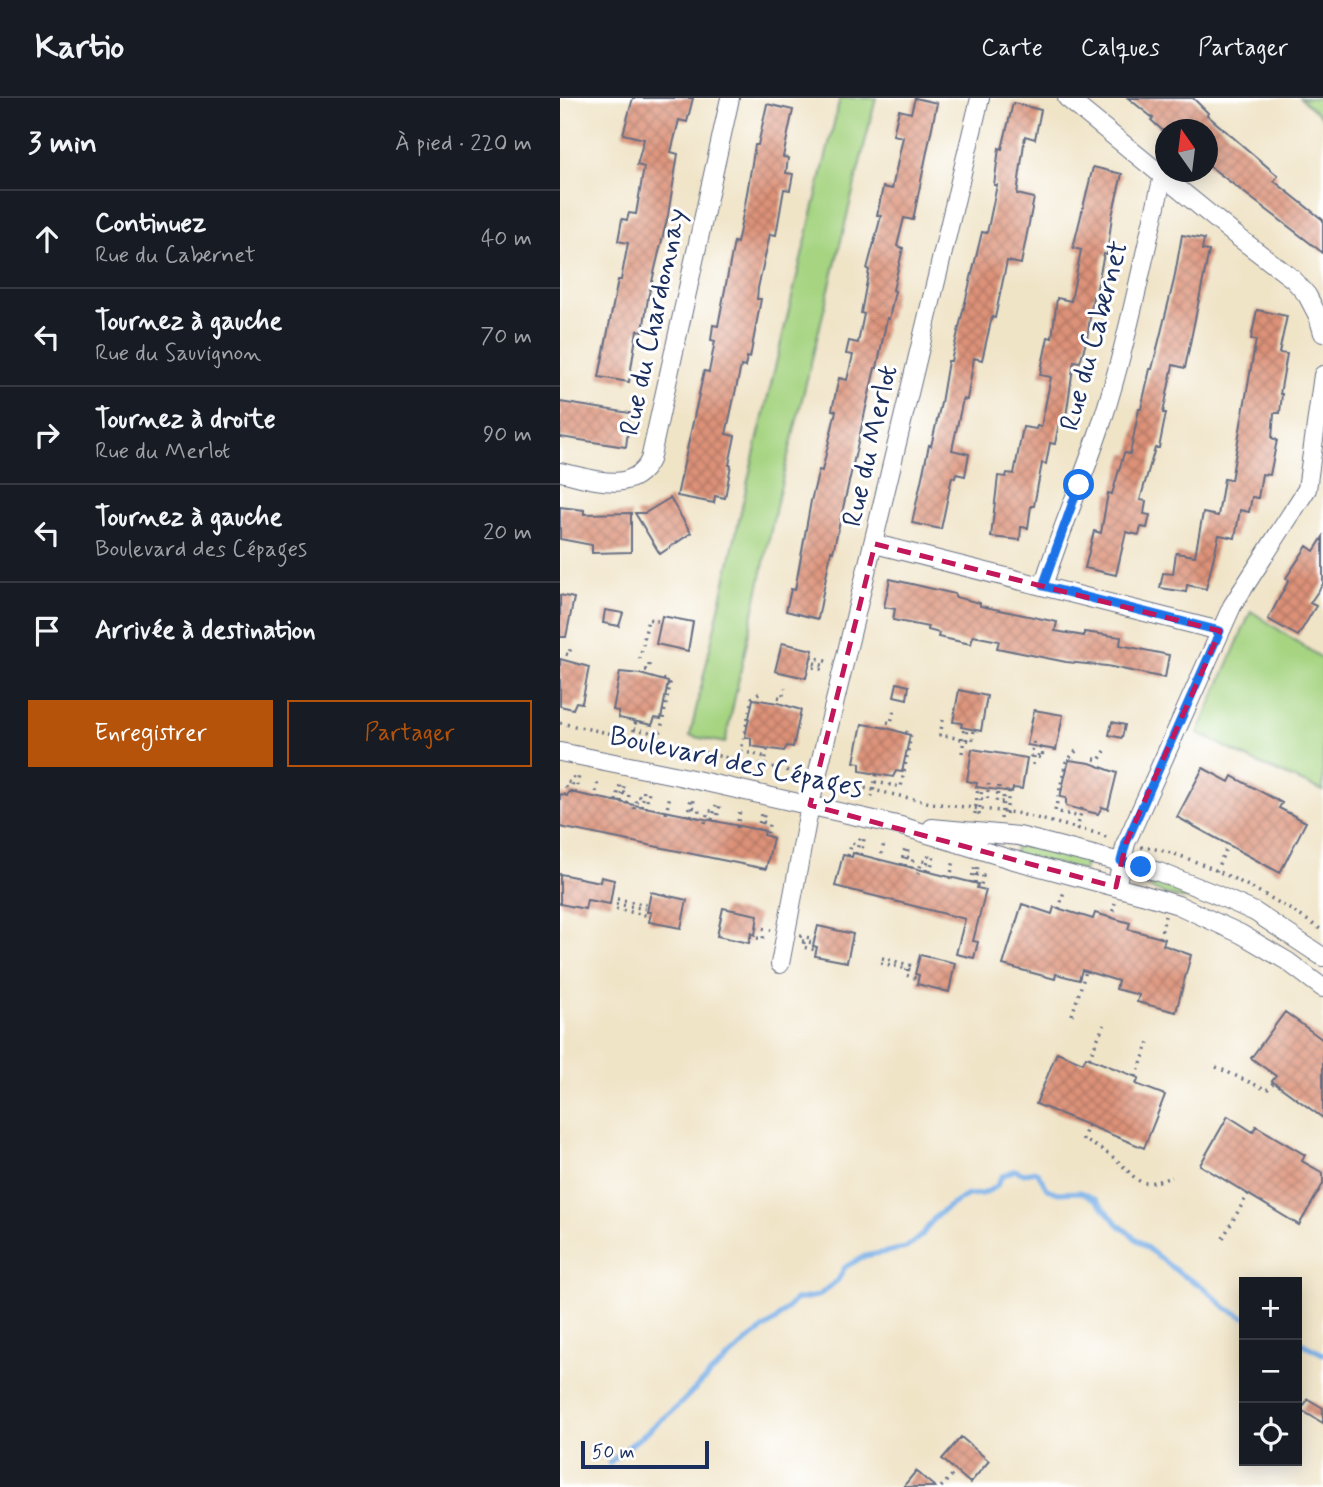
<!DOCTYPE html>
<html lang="fr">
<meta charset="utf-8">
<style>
:root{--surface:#171b24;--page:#20242c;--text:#f1f3f6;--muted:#9ea1a6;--line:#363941;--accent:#b45309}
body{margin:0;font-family:Mynerve,sans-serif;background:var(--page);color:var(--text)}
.controls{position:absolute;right:21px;bottom:21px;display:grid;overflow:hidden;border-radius:0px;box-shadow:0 4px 18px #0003}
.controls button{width:63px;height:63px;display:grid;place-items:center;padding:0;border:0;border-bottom:2px solid var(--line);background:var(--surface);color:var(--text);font:35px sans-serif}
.compass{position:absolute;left:595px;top:21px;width:63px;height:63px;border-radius:50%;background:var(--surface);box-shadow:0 4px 18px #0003;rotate:346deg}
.scale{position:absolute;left:21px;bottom:18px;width:128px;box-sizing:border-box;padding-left:7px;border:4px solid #1b2f5e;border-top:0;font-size:19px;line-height:24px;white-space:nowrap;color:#1b2f5e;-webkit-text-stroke:5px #fff;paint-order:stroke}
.stop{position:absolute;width:21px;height:21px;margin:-16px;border:5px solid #1a73e8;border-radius:50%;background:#fff}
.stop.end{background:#1a73e8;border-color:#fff;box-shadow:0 2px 7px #0008}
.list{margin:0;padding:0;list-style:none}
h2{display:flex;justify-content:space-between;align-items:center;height:91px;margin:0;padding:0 28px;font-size:30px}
h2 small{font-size:23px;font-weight:400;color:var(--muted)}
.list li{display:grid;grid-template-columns:46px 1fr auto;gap:21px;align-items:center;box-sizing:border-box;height:98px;padding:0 28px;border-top:2px solid var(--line)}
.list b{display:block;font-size:26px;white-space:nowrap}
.list p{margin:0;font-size:23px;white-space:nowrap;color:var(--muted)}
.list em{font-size:23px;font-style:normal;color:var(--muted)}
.actions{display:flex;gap:14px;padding:21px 28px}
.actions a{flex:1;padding:16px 0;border:2px solid var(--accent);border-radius:0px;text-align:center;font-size:24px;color:var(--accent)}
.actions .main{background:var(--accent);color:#fff}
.icon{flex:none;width:38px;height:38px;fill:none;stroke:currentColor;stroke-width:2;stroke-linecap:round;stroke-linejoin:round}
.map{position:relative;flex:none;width:763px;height:1389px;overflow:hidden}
header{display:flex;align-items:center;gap:42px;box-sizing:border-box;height:98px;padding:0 35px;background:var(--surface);border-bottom:2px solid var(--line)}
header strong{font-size:33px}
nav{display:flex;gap:38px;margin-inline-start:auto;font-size:24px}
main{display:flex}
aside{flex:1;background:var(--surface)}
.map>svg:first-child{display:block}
</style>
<header>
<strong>Kartio</strong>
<nav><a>Carte</a><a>Calques</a><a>Partager</a></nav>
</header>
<main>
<aside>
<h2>3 min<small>À pied · 220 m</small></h2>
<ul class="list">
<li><svg class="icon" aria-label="ahead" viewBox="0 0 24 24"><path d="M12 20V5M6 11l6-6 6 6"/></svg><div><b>Continuez</b><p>Rue du Cabernet</p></div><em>40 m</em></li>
<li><svg class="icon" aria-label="left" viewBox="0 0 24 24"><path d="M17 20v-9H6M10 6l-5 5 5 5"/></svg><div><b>Tournez à gauche</b><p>Rue du Sauvignon</p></div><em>70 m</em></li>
<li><svg class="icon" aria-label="right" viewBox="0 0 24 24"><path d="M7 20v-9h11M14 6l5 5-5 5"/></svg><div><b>Tournez à droite</b><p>Rue du Merlot</p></div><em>90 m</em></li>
<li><svg class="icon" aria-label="left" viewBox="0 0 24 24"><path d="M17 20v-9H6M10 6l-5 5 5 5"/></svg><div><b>Tournez à gauche</b><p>Boulevard des Cépages</p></div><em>20 m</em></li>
<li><svg class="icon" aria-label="arrive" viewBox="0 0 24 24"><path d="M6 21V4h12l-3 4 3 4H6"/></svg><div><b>Arrivée à destination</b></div></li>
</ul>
<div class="actions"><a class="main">Enregistrer</a><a>Partager</a></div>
</aside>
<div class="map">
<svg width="763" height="1389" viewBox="0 0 763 1389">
<defs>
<pattern id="building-cross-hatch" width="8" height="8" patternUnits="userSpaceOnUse" patternTransform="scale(1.75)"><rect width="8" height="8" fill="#dd9278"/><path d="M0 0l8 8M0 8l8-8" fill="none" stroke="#b27866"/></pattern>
</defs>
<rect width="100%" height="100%" fill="#fff"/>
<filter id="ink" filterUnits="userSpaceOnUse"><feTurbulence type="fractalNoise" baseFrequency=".0143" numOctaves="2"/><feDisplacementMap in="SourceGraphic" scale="14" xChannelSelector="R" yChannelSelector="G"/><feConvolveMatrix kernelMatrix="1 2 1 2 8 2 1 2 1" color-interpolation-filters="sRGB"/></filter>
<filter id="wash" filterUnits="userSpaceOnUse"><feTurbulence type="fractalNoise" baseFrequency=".00686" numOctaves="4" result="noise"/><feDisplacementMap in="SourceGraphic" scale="28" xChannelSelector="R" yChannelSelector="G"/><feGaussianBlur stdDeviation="1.57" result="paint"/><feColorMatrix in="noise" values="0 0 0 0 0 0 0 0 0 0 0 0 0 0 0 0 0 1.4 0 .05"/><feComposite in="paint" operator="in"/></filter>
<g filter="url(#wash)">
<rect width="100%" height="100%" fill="#f0e4c7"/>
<path fill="#a6d481" stroke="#608270" stroke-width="2" d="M280,0H316L219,395L165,645L130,638L191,369Z
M740,0H763V20Z
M691,513L763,561V693L697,665L638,635Z
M457,744L527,762L524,773L454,756Z
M593,780L655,803L654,806L611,798L589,790Z"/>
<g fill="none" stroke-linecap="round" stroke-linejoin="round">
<path stroke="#79b0e8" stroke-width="5" d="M737,1243L763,1256
M49,1365L119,1307L150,1276L192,1239L216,1222L235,1202L258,1198L278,1182L285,1169L305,1158L346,1150L362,1137L375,1119L391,1107L408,1097L422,1096L436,1089L442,1078L455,1072L464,1076L474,1073L478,1075L487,1091L498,1095L521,1094L536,1102L558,1126L581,1145L619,1175L646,1191L666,1210L684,1219"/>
</g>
<g id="blocks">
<path fill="url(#building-cross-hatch)" d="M73,0H133L127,24L119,22L111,54L118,56L108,117L88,200L83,233L77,232L69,284L39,279L58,182H61L68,145L58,143L62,121L67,122L69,115L76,116L84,69L77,67L84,41L63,36Z
M355,0L377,5L353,122L344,120L337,148L343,150L333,192L335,193L329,221L327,220L317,270H315L273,454L271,453L258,521L226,513L231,491L235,492L251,403L259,372L262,373L276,313L272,312L279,280L287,282L293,257L286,256L289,243L298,245L304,216L301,215L309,172L307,171L321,118L317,117L323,89L332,91L343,39L333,37L339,12L351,15Z
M568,0H633L648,15L647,17L718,78L714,83L763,122V155L648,67V32H602L591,22L593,20Z
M453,5L481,12L475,41L465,38L457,96L474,100L461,166L447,163L435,220L432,219L422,262L414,260L407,302L403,301L392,352L409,356L405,378L396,376L395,380L392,379L381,431L352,425L369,347L371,348L381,305L388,263H391L422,134L427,135L437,87H434L439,50L442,51Z
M207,6L233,12L223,59L228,60L226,75L233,76L230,92L224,91L216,137L210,136L198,190L197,201H201L190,260L187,259L185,269L181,268L166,336L175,338L169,367H171L165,400L155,398L154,405L117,398L144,273L149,274L155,243L151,242L153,227L158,228L174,144L177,145L185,107L195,47H198Z
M533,69L562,76L552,118L547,157L544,156L535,199L533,198L527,241L520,264L514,263L505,326L499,325L495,346L490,345L486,366L482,365L474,408H471L468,430L461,429L460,442L431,439L438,378L446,379L447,375L454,376L463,329L476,331L477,328L481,329L491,279L480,277L488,239L492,240L497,200L511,203L521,152L513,150Z
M622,137L644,141L642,152L649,153L625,270L613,267L603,315H606L599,350H595L580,402L586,403L584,416L590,417L587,430L581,429L579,437L566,434L556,477L525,470L534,433L541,435L548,395L552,396L564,355L570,356L579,311H581L590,271H592L614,182Z
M697,212L727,218L719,255L727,256L720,296H722L720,315H714L712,340L717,342L710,377L702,376L698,400L692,399L689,414L680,412L675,440L659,437L646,491L627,487L626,494L600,490L603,475L613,476L616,455L635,458L643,415L658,418L664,381L671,382L696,242L691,241Z
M0,304L70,315L66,349L0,339Z
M110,400L131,435L100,456L75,415H85Z
M0,409L24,412V416L71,415V454L32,455V447L0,441Z
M763,439V486L750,505L756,508L738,538L708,521L729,482L726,480L747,448L754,453Z
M330,481L395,496V499L420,505V508L497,524L495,533L524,538V534L561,539L560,547L609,557L605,580L547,568L506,564L437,550L439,543L413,538L411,546L378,539L379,535L368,532V529L333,522L335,511L324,509Z
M0,497L14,500L6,539H0Z
M45,512L63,515L59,528L43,525Z
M102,518L133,524L128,553L96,546Z
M222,545L253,552L246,580L215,573Z
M0,561L29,569L22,605L16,604L13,611L0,608Z
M60,574L80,576L108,584L101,621L95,620L92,627L59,620L58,613L53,612Z
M337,585L349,588L347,601L334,598Z
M399,592L427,598L421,633L401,629L402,625L393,624Z
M193,601L218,605L241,612L233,649L227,648L224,653L191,648V640L185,639Z
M474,612L503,617L496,652L467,647Z
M552,624L565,627L562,640L549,637Z
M302,626L327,630L350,637L342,674L336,673L333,679L300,673V665L294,664Z
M412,651L467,660L462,691L453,690L452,694L416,689L417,685L407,683Z
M509,662L530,665L557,675L548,711L542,709L538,716L506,708V700L500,699Z
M643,670L669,684L672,678L722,705L719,710L746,724L720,775L617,719Z
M9,694L205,733L204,737L213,740L206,771L0,729V696L7,698Z
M293,755L418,786L417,790L426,792L413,843L418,844L414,860L396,856L405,821L275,788L283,757L292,759Z
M0,776L40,784L41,779L54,782L50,806L27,802L25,811L0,806Z
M91,794L127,802L121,830L89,824L91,814H87Z
M462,806L492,816L494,809L533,821L535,815L570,825L568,831L605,841L603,847L631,857L616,914L577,904L579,897L556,891L558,883L522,872L519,882L496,876L495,881L443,867Z
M163,810L198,817L195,837L191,835L189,845L157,838Z
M258,828L293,836L287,864L255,858L257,849L253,848Z
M360,857L395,865L389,894L357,886L359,877L355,876Z
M725,914L763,942V1020L712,983L716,978L691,960Z
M497,954L523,965L526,959L579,980L576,986L605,997L584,1050L476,1006Z
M668,1018L693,1034L696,1028L745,1057L742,1063L763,1075V1086L739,1127L640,1067Z
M748,1301L763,1310V1325L741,1312Z
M401,1339L429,1363L410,1385L382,1361Z
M356,1373L375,1389H343Z"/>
</g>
</g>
<g filter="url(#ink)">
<use href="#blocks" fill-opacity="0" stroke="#666e83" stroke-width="2"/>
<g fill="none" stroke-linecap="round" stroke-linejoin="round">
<defs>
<path id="street" d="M507,0L674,136L733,181L747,197L758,218L763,235
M0,374C30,380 72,398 90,362L170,0
M315,446L660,533
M483,488C500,434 523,381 541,327C567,247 583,160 603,78
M0,654L114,677L341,728L450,761L582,796L618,807L681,836L727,863L763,890
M372,730L459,738L599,774L655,796L695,814L763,859
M556,789L566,745L672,508L747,391L763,277
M220,866L250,707L420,0"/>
</defs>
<use href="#street" stroke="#666e83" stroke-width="20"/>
<path stroke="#666e83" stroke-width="3.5" stroke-dasharray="2 5" stroke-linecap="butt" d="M6,556L9,557L11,548
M251,558L268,564
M80,561L88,521L101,524
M254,565L266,568
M253,569L264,572
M85,572H88L90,563
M199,595L192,600L181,653L206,659
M218,599L222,600L225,590
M383,622L380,637L412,643L415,628
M327,624L331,625L334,612
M0,625L226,672L240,678
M74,631L100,636L110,586L102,580
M402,641L404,630
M406,642L408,631
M474,644L471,658H474
M71,647L76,622
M516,653L506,664L495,713L520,719
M402,655L404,641
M478,659L482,660L483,650
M534,661L539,662L547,650
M473,667L474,658L478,659L480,649
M203,674L208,649
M315,684L341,689L351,637L344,633
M439,688L436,704H443
M272,689L276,685H282L371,705L456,715L540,736L550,741
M11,694L14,677
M15,695L19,678
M63,695L69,696L67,710
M4,697L7,684L13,685
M312,699L317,674
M35,701L38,682
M421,701L427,702L429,686
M56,703L60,687
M61,704L64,687
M82,709L84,691
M133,709L139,711L137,724
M86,710L89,693
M74,711L78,698L83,699
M106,716L110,697
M415,716L418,689
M446,716L449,694
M419,717L422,689
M127,718L131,701
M131,718L134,702
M441,721L444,693
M152,722L156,707
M156,724L160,707
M203,724L209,726L207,738
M145,725L148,713H154
M177,730L180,712
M198,732L201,716
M517,732L522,710
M201,733L204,717
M581,749C629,752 723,804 763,833
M296,756L300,740
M301,757L304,741
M288,758L292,745L298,747
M347,759L353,761L350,774
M320,763L324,745
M341,767L345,750
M345,768L348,751
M366,773L369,756
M656,773L668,746
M370,774L374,757
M358,776L362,763L368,764
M416,776L423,778L420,791
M390,781L394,762
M411,785L415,766
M415,785L418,767
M57,801L88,807
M56,806L87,811
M56,811L90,818
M499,811L504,793
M551,820L555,805
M196,829L211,832
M240,838L255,841
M190,839L203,841L204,835
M600,840L605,818
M242,843L254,845
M244,844L243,849L256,852
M322,860L357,869
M321,865L356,873
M347,871L346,877L358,881
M512,917L526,873
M529,960L544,927
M656,969L707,992L714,984
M576,979L590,941
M528,1027L523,1041C535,1048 549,1055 560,1065C583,1088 580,1089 612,1079
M663,1140L688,1096
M381,1389L396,1373"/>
<use href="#street" stroke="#fff" stroke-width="18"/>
</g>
</g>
<g fill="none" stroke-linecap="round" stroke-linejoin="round" filter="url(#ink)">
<path stroke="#1a73e8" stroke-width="9" d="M519,387L483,488L660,533L566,745L561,763L581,769"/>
</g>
<path fill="none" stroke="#c2185b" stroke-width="5" stroke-dasharray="14 9" stroke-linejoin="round" d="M315,446L660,533L566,745L556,789L250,707Z"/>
<g text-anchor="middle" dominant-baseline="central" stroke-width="6" stroke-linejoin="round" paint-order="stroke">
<g font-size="28" fill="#1b2f5e" stroke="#fff">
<text transform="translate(94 224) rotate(-78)">Rue du Chardonnay</text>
<text transform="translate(535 238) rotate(-75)">Rue du Cabernet</text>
<text transform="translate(311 348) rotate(-77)">Rue du Merlot</text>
<text transform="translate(176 665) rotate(12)">Boulevard des Cépages</text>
</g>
</g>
</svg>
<div class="controls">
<button>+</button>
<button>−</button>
<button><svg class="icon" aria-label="locate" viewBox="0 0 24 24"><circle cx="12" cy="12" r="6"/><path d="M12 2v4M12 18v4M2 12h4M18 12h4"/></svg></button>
</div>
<svg class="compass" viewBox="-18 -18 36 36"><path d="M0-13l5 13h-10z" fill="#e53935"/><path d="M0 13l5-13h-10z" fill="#9ea1a6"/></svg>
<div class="scale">50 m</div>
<div class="stop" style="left:519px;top:387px"></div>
<div class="stop end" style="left:581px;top:769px"></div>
</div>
</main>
